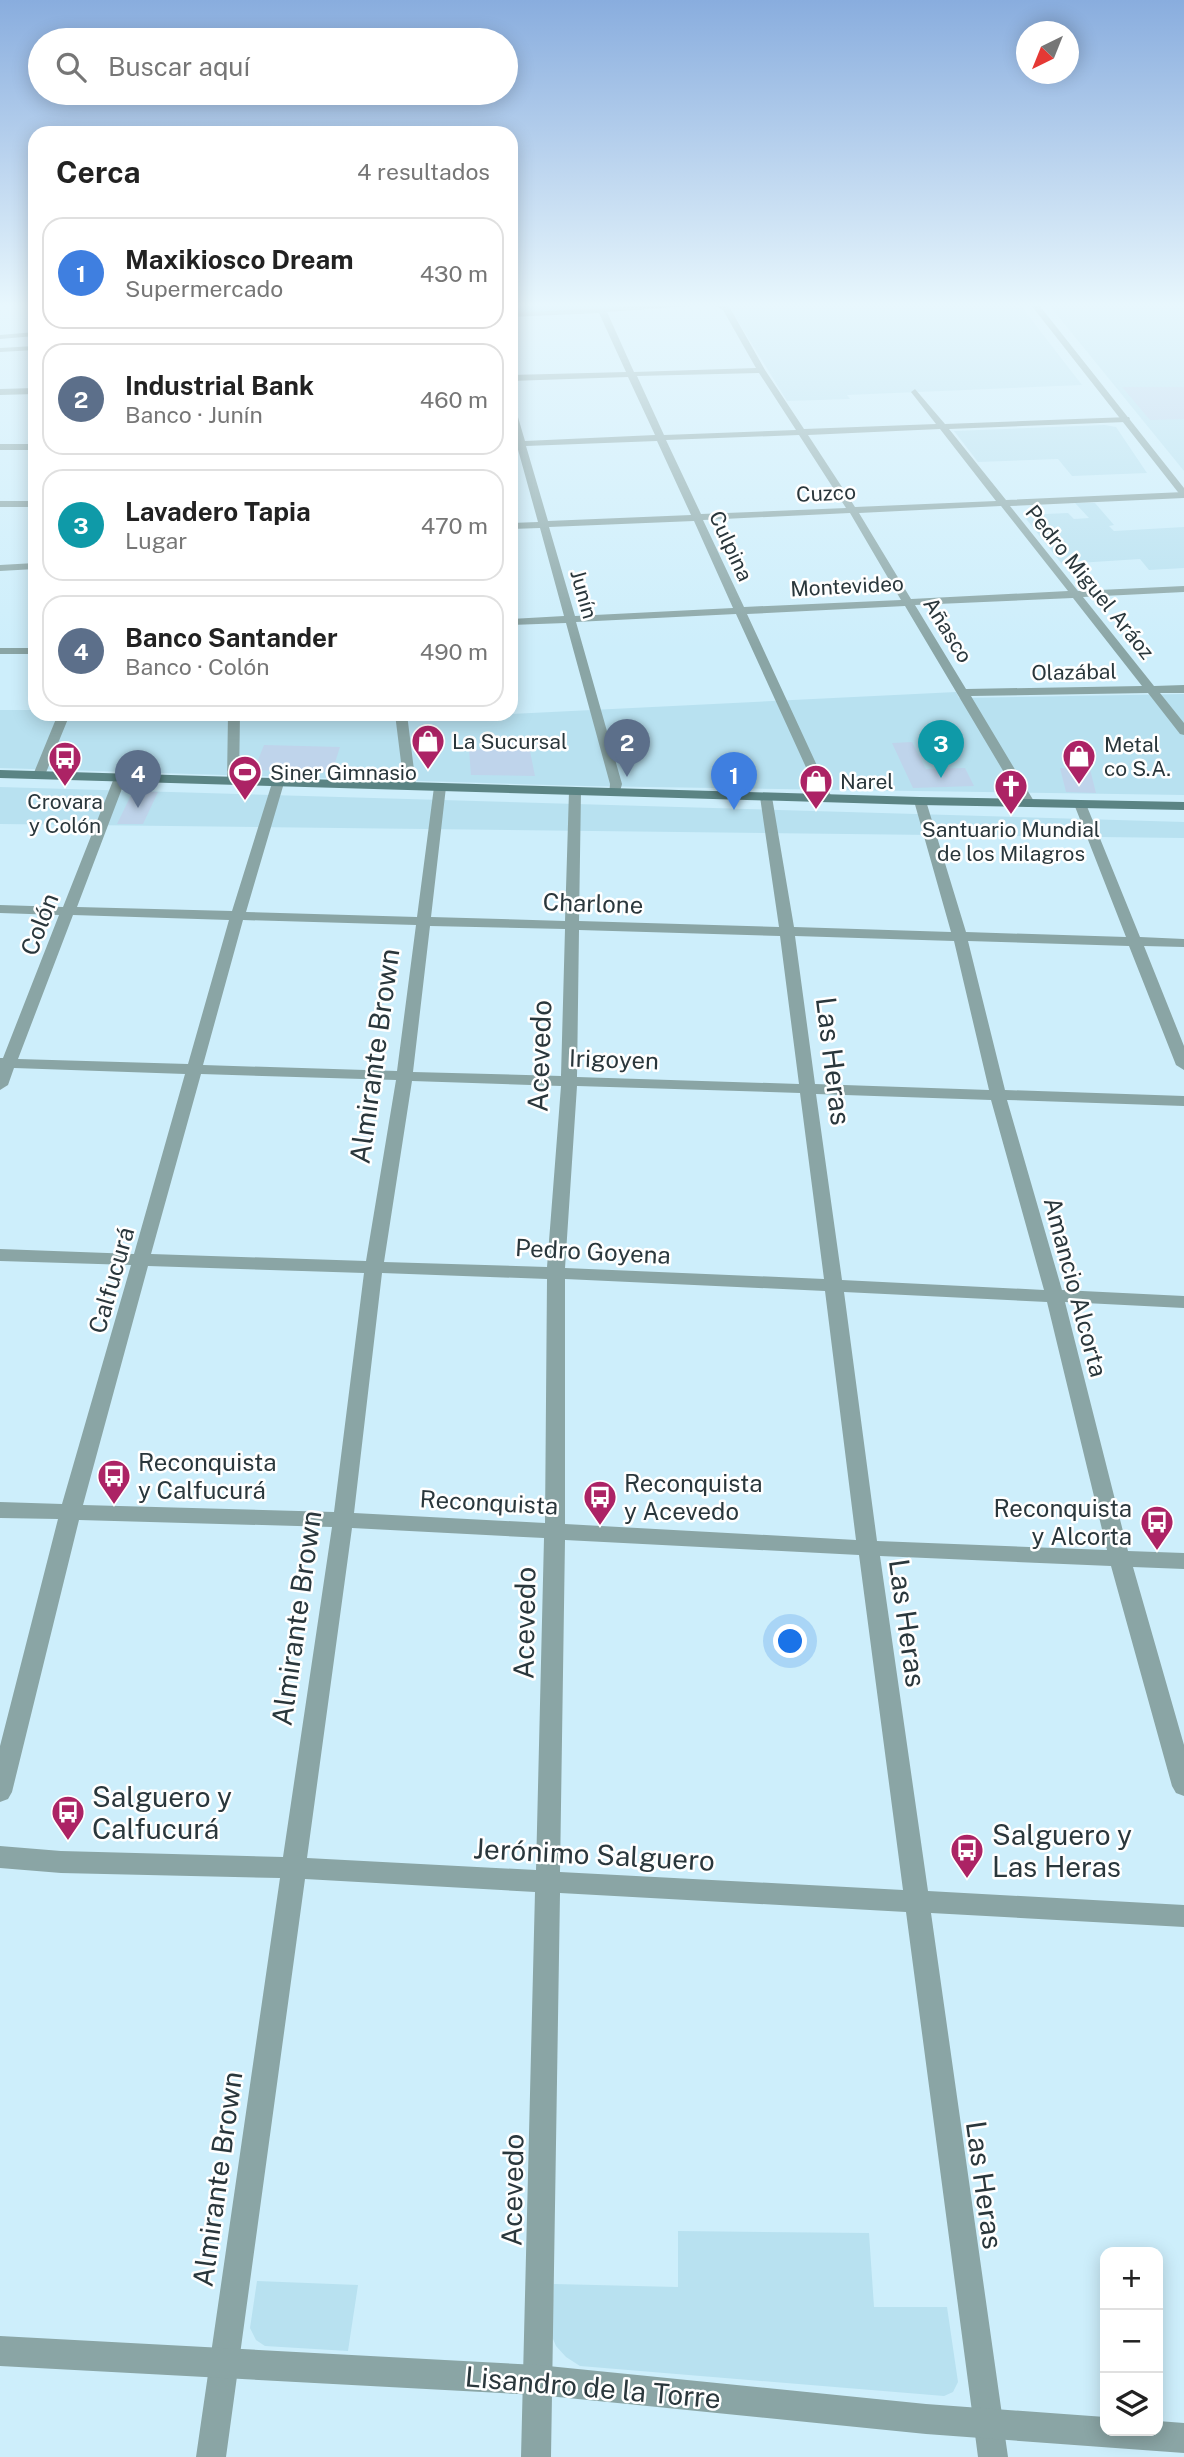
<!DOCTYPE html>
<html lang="es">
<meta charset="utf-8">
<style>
:root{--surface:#fff;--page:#f6f6f6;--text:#222;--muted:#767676;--line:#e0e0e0;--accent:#0b8043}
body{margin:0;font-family:"Public Sans",sans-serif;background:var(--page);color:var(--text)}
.controls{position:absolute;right:21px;bottom:21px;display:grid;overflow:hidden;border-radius:14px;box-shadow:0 4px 18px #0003}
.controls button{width:63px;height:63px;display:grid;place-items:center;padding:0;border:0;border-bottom:2px solid var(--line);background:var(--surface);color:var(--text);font:35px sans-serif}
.compass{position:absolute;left:1016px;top:21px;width:63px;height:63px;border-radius:50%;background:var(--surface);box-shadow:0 4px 18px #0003;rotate:223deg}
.you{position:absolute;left:791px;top:1642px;width:24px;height:24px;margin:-18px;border:5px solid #fff;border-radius:50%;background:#1a73e8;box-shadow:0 0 0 10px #1a73e833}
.badge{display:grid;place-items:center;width:46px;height:46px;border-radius:50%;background:var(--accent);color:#fff;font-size:23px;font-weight:700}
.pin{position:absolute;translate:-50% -58px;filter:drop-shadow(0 2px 4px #0008)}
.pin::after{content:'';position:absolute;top:37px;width:24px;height:21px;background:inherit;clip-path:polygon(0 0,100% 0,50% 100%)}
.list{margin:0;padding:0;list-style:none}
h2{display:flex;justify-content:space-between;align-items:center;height:91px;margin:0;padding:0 28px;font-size:30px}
h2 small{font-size:23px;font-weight:400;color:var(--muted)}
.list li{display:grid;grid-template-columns:46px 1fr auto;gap:21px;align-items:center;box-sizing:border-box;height:112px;margin:0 14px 14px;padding:0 14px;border:2px solid var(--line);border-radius:21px}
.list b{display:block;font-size:26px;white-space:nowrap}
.list p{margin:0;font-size:23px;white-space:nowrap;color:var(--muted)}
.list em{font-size:23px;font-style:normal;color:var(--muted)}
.icon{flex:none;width:38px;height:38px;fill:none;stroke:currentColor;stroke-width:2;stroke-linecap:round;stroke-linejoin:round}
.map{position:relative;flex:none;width:1184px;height:2457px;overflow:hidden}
.search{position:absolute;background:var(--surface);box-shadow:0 4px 18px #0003;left:28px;top:28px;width:490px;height:77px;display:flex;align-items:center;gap:18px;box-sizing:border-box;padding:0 24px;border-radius:38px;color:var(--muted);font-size:26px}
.panel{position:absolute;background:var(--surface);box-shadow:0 4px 18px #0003;left:28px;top:126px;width:490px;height:595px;border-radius:21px}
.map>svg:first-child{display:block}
</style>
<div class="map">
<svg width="1184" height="2457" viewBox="0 0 1184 2457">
<rect width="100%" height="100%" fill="#cdeefb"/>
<path fill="#b8e1f0" d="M728,305H1020L1082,385L847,395L850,399L787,401Z
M1049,305H1184V471Z
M1105,425L1116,427L1147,473L1072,476L1058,459L978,462L954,431Z
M1075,503H1095L1114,525L1109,526L1114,531L1184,527V568L1149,570L1140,559L1062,564L1023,515L1068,513L1074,519L1089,518Z
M956,692L959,698L1184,694V795L585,786L0,768V710H35V714H511Z
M0,787L1184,822V838L0,824Z
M678,2231L869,2233L874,2307H947L958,2382L953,2392L944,2396L580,2366L566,2357L556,2346L551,2334L554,2284L678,2287Z
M257,2281L358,2285L348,2351L265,2346L256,2340L250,2328Z"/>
<path fill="#92c6d9" d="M551,305H670L511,314V307Z"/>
<path fill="#bfd4eb" d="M1122,387H1184V419L1150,420Z
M528,741L535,776L471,775L469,750L490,749V743Z
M912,742L926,769L965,768L974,786L913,788L892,743Z
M264,745L340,747L332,772L254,770Z
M1060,768L1090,769L1096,793L1066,792Z
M133,791L158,792L143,824H117Z"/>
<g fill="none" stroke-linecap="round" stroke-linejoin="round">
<path fill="#8aa5a5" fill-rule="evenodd" d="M662,305H703L607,312L634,372L756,368L723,310L714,305H724L730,308L765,370L804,429L936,424L911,392L915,389L945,424L1129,417L1130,419L1126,422L949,429L1006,500L1184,492V498L1010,506L1078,591L1184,586V592L1083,597L1154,686L1184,685V693H1160L1184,723V735L1180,734L1148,693L971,696L1035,803L1029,807L1024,806L905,606L747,614L832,798L826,802L820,798L736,614L576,622L622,784L619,795H609L610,784L566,623L511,625V619L564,616L540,528L511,529V523L538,522L517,446L511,447V441H516L511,423V404L515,407L525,441L655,435L628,377L511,381V375L626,372L599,313L511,317V313ZM759,373L796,430L664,435L637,376ZM940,429L996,501L855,507L808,435ZM799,435L846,508L701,514L666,440ZM657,441L691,515L548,521L526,446ZM1001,506L1068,591L911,599L859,513ZM850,513L901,600L744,607L703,520ZM694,521L733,608L575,616L549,527ZM1073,598L1142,686L966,689L915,605Z
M35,332V336L0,339V335Z
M35,346V350L0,352V348Z
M35,388V394L0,395V389Z
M0,444H35V450H0Z
M0,501H35V507H0Z
M35,563V569L0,571V565Z
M0,648H35V654H0Z
M58,714H70L45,775L43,778H35L33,775Z
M228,714H240L239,781L233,785L227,781Z
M395,714H407L416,786L410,790L404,786Z
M120,774L126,778L77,907L232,911L272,783L278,779L284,783L246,912L417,917L434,787L440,783L446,787L431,917L565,921L569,791L575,787L581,791L579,921L779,927L760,797L766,793L772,797L794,927L951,932L914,801L920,797L926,801L966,932L1126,937L1074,804L1080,800L1086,804L1140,937L1184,939V947L1144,946L1184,1046V1070L1176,1065L1129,946L968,941L1005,1090L1184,1096V1106L1007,1100L1062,1290L1184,1296V1308L1065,1302L1128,1551L1184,1553V1569L1133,1567L1184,1745V1796L1176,1793L1172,1786L1111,1566L880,1556L928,1891L1184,1905V1927L931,1913L1008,2457H978L906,1912L560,1893L551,2457H521L535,1892L305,1879L226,2457H196L280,1878L61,1873L0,1868V1846L61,1851L283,1857L332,1527L79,1520L12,1792L8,1799L0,1802V1746L58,1519L0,1518V1502L62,1504L131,1265L0,1261V1249L134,1254L185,1074L14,1068L8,1085L0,1090V1058H3L59,915L0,913V905L63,907L114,778ZM73,915L229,920L188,1064L18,1059ZM243,920L416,925L397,1071L203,1065ZM430,926L565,929L561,1076L413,1072ZM579,930L780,936L799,1084L577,1077ZM795,936L954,941L989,1090L815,1084ZM201,1074L396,1080L366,1261L151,1254ZM412,1081L561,1086L547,1267L384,1262ZM577,1086L800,1093L824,1279L565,1268ZM816,1094L991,1100L1044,1290L842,1280ZM148,1266L364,1273L334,1512L83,1505ZM382,1273L547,1279L545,1523L354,1513ZM565,1279L825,1291L856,1540L565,1524ZM844,1292L1047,1302L1107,1550L877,1541ZM352,1528L544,1538L536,1870L307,1858ZM565,1540L859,1555L903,1890L560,1872Z"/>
<path fill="#8aa5a5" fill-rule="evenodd" d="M1031,305H1039L1184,488V497L1181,496Z
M0,2336L538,2365L926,2404L1105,2417V2431H1158V2421L1184,2423V2453L926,2434L538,2395L0,2366Z"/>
<path fill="#5b8484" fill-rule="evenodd" d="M0,770L920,797L1184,802V810L920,805L0,778Z"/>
</g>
<linearGradient id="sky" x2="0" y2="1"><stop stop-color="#89adde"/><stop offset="0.47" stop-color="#e8f7fd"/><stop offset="1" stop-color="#e8f7fd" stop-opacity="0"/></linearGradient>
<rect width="1184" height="649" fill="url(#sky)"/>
<defs>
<symbol id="shop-pin" viewBox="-11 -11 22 30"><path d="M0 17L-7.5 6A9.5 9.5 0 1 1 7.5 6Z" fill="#ac2365" stroke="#fff"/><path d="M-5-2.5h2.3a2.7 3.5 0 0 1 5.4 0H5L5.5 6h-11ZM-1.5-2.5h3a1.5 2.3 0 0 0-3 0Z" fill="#fff"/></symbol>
<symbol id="bus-pin" viewBox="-11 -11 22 30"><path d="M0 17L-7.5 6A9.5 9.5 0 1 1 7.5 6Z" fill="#ac2365" stroke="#fff"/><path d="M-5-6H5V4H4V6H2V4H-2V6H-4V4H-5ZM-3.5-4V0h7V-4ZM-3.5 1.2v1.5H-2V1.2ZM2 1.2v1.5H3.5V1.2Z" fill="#fff"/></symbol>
<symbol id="stadium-pin" viewBox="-11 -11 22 30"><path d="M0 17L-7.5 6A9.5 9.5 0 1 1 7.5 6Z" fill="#ac2365" stroke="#fff"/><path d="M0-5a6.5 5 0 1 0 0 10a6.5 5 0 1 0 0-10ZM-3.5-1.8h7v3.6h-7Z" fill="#fff"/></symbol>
<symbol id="church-pin" viewBox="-11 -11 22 30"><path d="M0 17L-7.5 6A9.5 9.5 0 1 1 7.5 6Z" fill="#ac2365" stroke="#fff"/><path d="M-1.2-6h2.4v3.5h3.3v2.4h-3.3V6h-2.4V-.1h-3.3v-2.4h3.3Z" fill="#fff"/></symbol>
</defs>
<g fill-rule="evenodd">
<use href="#shop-pin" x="409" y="722" width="38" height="52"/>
<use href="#shop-pin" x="1060" y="737" width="38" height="52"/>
<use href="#bus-pin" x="46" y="739" width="38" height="52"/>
<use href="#stadium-pin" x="226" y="753" width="38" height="52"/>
<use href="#shop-pin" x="797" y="762" width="38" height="52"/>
<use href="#church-pin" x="992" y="767" width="38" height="52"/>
<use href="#bus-pin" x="95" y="1457" width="38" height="52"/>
<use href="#bus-pin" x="581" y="1478" width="38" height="52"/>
<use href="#bus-pin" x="1138" y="1503" width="38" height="52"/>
<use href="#bus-pin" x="49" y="1793" width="38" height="52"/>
<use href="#bus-pin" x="948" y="1831" width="38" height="52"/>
</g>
<g text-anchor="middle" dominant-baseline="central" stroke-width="5" stroke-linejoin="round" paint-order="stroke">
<g font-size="21" fill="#2a373c" stroke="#fff">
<text transform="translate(826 493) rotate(-3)">Cuzco</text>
<text transform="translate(731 546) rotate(65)">Culpina</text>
<text transform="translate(1090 582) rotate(51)">Pedro Miguel Aráoz</text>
<text transform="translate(847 586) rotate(-3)">Montevideo</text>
<text transform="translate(584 594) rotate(74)">Junín</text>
<text transform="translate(948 630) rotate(58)">Añasco</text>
<text transform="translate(1074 672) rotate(-1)">Olazábal</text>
</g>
<g font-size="21" fill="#2a373c" stroke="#fff" text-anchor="start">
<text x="452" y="741">La Sucursal</text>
<text x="1104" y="744">Metal<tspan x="1104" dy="24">co S.A.</tspan></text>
<text x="270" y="772">Siner Gimnasio</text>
<text x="840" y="781">Narel</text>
<text x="65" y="801" text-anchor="middle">Crovara<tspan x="65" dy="24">y Colón</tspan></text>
<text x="1011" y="829" text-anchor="middle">Santuario Mundial<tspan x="1011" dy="24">de los Milagros</tspan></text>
</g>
<g font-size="24" fill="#2a373c" stroke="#fff">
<text transform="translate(593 903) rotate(2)">Charlone</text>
<text transform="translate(39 924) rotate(-69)">Colón</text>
<text transform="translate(614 1059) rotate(2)">Irigoyen</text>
<text transform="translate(593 1251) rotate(3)">Pedro Goyena</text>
<text transform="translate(111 1280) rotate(-74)">Calfucurá</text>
<text transform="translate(1076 1287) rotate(75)">Amancio Alcorta</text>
<text transform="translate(489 1502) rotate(3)">Reconquista</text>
</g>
<g font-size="24" fill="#2a373c" stroke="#fff" text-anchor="start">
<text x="138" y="1462">Reconquista<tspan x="138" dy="28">y Calfucurá</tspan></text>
<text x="624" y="1483">Reconquista<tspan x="624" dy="28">y Acevedo</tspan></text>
<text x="1132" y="1508" text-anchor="end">Reconquista<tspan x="1132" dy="28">y Alcorta</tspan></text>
</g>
<g font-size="28" fill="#2a373c" stroke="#fff">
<text transform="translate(374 1056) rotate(-82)">Almirante Brown</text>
<text transform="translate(539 1056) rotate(-88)">Acevedo</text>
<text transform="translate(834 1061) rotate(83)">Las Heras</text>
<text transform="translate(296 1618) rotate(-82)">Almirante Brown</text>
<text transform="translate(524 1623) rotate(-89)">Acevedo</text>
<text transform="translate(908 1623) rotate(82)">Las Heras</text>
<text transform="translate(594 1854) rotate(3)">Jerónimo Salguero</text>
<text transform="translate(217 2179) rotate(-82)">Almirante Brown</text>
<text transform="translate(985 2185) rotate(82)">Las Heras</text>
<text transform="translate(512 2190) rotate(-89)">Acevedo</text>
<text transform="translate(593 2387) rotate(5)">Lisandro de la Torre</text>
</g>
<g font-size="28" fill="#2a373c" stroke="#fff" text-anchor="start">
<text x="92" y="1796">Salguero y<tspan x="92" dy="32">Calfucurá</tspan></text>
<text x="992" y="1834">Salguero y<tspan x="992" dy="32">Las Heras</tspan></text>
</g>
</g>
</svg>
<div class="controls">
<button>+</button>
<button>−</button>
<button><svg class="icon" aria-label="layers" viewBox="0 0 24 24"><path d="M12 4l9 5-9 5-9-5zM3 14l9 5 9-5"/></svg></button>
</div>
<svg class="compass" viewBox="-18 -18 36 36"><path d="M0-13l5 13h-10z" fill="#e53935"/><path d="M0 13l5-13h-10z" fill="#767676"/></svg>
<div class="you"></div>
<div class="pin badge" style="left:734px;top:810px;background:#3f7fe0">1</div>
<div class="pin badge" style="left:627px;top:777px;background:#5c6f8a">2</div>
<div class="pin badge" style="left:941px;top:778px;background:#0f9aa8">3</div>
<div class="pin badge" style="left:138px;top:808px;background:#5c6f8a">4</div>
<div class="search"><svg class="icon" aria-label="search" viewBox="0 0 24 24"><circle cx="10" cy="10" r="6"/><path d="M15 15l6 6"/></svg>Buscar aquí</div>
<section class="panel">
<h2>Cerca<small>4 resultados</small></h2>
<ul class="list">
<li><span class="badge" style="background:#3f7fe0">1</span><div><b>Maxikiosco Dream</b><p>Supermercado</p></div><em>430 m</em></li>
<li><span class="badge" style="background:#5c6f8a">2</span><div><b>Industrial Bank</b><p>Banco · Junín</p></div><em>460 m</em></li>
<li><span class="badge" style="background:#0f9aa8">3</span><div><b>Lavadero Tapia</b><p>Lugar</p></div><em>470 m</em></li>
<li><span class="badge" style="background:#5c6f8a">4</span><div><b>Banco Santander</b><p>Banco · Colón</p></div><em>490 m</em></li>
</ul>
</section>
</div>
